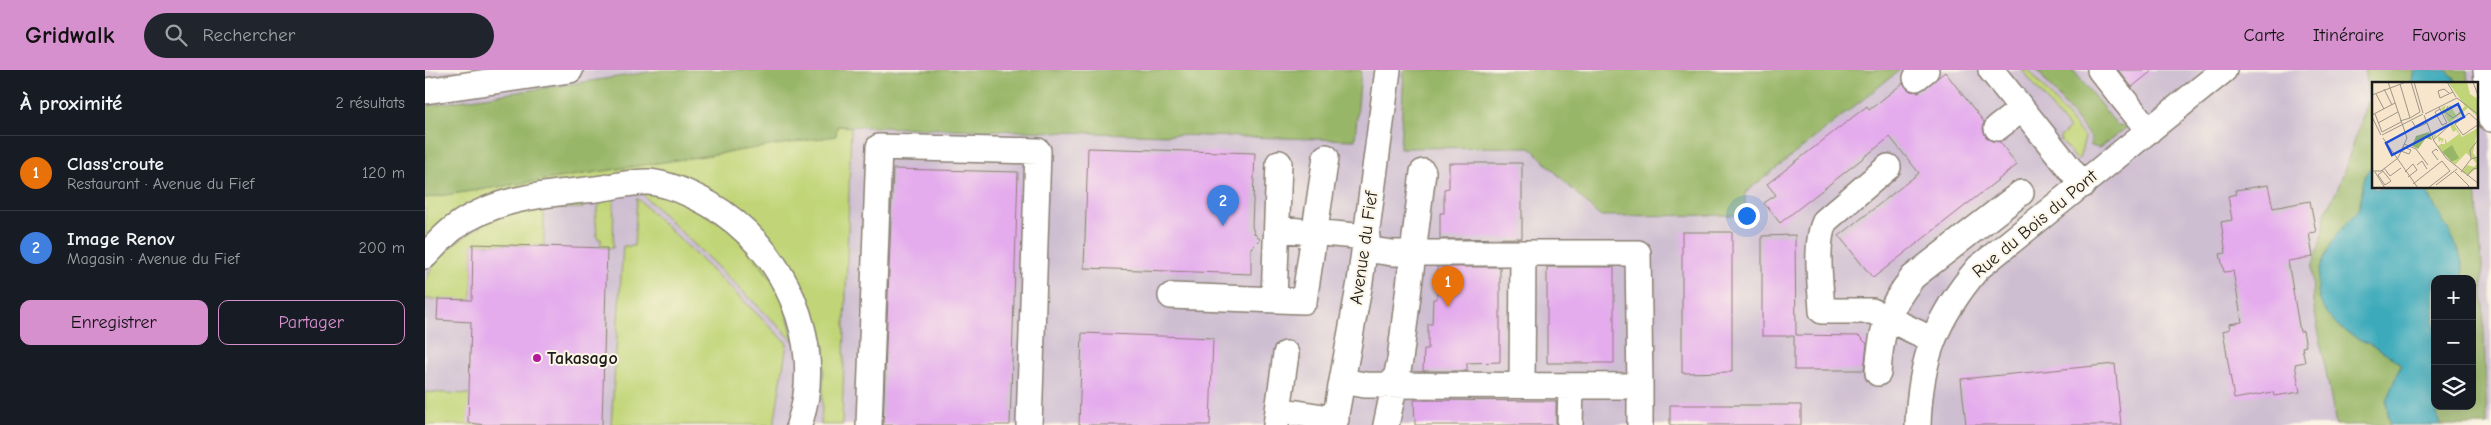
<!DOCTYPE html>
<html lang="fr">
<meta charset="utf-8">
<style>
:root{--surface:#171b24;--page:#20242c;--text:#f1f3f6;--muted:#9ea1a6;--line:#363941;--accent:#d690ce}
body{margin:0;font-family:"Comic Neue",sans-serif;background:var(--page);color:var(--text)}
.controls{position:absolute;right:15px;bottom:15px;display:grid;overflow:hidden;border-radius:10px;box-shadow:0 5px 20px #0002}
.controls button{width:45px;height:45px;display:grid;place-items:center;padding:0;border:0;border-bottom:1px solid var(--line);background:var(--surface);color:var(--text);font:25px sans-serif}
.you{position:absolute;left:1321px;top:145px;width:18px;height:18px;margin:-12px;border:4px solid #fff;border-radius:50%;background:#1a73e8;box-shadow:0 0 0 8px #1a73e833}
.badge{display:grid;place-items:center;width:32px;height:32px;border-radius:50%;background:var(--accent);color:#fff;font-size:16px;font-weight:700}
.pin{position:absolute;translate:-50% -41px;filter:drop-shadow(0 1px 2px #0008)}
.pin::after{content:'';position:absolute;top:26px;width:18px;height:15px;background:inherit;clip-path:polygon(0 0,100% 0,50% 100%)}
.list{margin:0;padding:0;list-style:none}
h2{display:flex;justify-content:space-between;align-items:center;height:65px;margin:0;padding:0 20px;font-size:21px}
h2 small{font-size:16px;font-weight:400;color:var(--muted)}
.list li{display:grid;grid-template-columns:32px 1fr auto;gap:15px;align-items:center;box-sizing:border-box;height:75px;padding:0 20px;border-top:1px solid var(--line)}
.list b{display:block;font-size:19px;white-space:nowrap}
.list p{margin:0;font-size:16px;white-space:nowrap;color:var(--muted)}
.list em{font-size:16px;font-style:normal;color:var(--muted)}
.actions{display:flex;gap:10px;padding:15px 20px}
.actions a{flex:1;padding:11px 0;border:1px solid var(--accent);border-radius:10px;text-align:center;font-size:18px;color:var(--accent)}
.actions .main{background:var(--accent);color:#111}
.icon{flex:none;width:28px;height:28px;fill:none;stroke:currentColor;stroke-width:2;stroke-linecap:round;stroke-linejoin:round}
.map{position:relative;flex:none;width:2066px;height:355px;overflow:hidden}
header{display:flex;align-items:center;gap:30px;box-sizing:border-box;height:70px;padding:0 25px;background:var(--accent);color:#111}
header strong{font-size:24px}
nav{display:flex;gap:28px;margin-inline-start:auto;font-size:18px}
.search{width:350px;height:45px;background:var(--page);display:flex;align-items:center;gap:12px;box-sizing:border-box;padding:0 18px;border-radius:28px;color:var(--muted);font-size:19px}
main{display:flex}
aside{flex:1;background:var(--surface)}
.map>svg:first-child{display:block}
</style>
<header>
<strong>Gridwalk</strong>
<div class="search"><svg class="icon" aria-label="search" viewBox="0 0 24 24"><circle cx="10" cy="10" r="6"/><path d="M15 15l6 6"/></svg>Rechercher</div>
<nav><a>Carte</a><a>Itinéraire</a><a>Favoris</a></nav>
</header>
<main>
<aside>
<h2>À proximité<small>2 résultats</small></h2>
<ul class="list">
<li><span class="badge" style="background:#e8710a">1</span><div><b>Class'croute</b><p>Restaurant · Avenue du Fief</p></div><em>120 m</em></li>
<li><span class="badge" style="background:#3f7fe0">2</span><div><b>Image Renov</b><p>Magasin · Avenue du Fief</p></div><em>200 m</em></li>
</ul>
<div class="actions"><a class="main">Enregistrer</a><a>Partager</a></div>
</aside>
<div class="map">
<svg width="2066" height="355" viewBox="0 0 2066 355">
<rect width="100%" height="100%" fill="#fcf5e5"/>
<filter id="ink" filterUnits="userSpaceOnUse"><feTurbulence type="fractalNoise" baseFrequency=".02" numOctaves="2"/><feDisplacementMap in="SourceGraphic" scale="10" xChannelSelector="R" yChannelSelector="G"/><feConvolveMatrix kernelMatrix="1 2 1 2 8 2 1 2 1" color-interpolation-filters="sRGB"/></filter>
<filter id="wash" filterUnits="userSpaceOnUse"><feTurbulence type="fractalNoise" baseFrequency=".0096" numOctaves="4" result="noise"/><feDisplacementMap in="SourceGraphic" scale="20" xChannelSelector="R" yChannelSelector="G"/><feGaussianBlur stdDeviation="1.12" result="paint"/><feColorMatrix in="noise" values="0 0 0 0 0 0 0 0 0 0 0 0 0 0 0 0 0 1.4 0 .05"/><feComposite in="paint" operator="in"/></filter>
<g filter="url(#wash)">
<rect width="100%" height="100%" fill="#f7e5cc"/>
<path fill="#cebed1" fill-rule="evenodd" d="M0,0H2066V355H0ZM1948,14H2052V118H1948ZM2010,209H2047V336H2010Z"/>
<path fill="#c1d578" stroke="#6e784a" d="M1597,0H1604L1660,68L1654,89H1651L1634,68L1644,59Z
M412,56L426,57L417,355H396L400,275H387L386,255L272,120L89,123L0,178V128L410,66Z
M216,123L239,125L258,132L306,159L356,221L369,271Z
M189,126L188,178L176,177V169L172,168C171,146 166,135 189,126Z
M212,128L362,273L349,355H186L198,176H209Z
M158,132V138H119V176L48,174L47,230L0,229C0,225 0,219 0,214C7,183 60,148 89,141C112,136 136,135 158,132Z
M0,322L44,324L61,355H0Z"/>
<path fill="#98b668" stroke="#5a6942" d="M238,0H936L930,70L412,56L411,66L0,128V36Z
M979,0H1475L1320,123V145L1174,146L1105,77L975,78Z
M1612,0H1648L1692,55L1704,56L1674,78L1665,76L1666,68Z
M1939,0H1989L1986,14H1948V95C1935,105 1939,126 1933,139C1929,148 1917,158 1911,166L1930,267L1957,279L1976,295L1961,331L1965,355H1911L1888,232L1887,197L1899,161L1900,143L1913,118L1944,29Z
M2021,0H2042L2043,14H2034Z
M2000,118H2051L2057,196L2062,355H2015L2011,339V336H2047V209H2039L2034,180Z"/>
<path fill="#3daabb" stroke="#2c636c" d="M1989,0H2021L2034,14H1986Z
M1948,95V118H2000C2014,148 2038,174 2039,209H2010V336L2015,355H1965L1961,331L1976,295C1962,281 1947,276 1930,267C1885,243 1884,208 1910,168C1916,158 1925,151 1932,141C1940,129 1934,106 1948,95Z"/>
<g id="blocks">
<path fill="#e4aced" d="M1693,0H1728L1707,17Z
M1520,2L1559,52L1558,59L1561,67L1567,71L1575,72L1592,95L1448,208L1414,166L1494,103L1465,67L1355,153L1339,133L1351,125L1342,114L1442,36L1444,40L1478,13L1485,21L1494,22Z
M663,78L830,83L827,156L829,163L835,169L826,178V204L659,198Z
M1024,93H1097V168L1015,169V143H1019V119L1024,118Z
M468,99L593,102L585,355H458Z
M1843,115L1848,138L1885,131L1891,162L1884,163L1888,187L1863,191L1875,262L1878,261L1881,276L1877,277L1880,292L1870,294L1875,322L1849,326L1848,322L1809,329L1798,261L1805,259L1804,254L1817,252L1808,201L1799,202L1795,184L1801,183L1796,152L1807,150L1803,126L1811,124L1810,120Z
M1257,162H1307V302L1257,303Z
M1370,165L1371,265L1434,266L1442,274L1439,300H1369V266H1337V166Z
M48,174L182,178L177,355H61L43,353L46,252L12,250L13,229L47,230Z
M1012,197H1075V292L1042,293V301H998L999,279H1003V254H1007L1008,229H1012Z
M1122,197H1189V293H1122Z
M657,263L788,268L785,355H654Z
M1690,294L1696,355H1541L1536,309Z
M989,330L1131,331V355H990Z
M1245,335H1376V355H1245Z"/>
</g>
</g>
<g filter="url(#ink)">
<use href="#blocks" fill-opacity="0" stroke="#8a8074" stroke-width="1"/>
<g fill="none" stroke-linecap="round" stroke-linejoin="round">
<defs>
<path id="minor" d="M1566,0L1658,115
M1675,0L1724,61
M2061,0L2066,49
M1491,8L1501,0
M0,21L145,0
M1572,58L1597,39
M1463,97L1400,151C1389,173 1396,217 1397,241H1447L1508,270
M852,159L942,167
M940,179L967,183H1098L1097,315
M1098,183H1213L1215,316
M0,186C10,176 19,165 30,157C71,127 123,124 171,119C188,117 208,111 224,112C245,114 266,124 284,134C359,177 402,272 374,355
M746,226L879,231L901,87
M849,230L854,93
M1453,303C1456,261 1461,241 1488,207L1596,123
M917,311L940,315L1215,316V355
M853,340L911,349
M444,355L454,77L613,81L604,355
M851,355L861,284
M909,355L935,212L963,0
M961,355L975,290L998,102
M1145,355L1146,316
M1493,355C1495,289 1511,248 1553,198L1799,0"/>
</defs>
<use href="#minor" stroke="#8a8074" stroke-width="28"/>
<use href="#minor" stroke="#fff" stroke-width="25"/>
</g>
</g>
<circle fill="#b5179e" stroke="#fcf5e5" stroke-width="2" cx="112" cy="288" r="5"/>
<g text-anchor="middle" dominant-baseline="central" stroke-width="4" stroke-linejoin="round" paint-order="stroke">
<g font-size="18" fill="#1c1c1c" stroke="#fcf5e5">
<text transform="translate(1610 154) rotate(-40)">Rue du Bois du Pont</text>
<text transform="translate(939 178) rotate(-82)">Avenue du Fief</text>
</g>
<g font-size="18" font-weight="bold" fill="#1c1c1c" stroke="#fcf5e5" text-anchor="start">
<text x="122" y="288">Takasago</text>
</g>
</g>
<g transform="translate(1947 12)">
<rect width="106" height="106" fill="#f7e5cc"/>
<path d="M76,0H95L98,12L106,17V35L96,26L77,41L69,26L74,23L72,29L75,34L74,29L78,23L84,33L93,24ZM81,41L90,55L106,46L101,71L106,78V85L96,93L90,90L95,83L102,85L105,82L99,75L94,71L83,83L80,80L83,79L80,64L70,70L63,60L66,64L69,62L70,57L67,60L66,56L69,52L67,55L72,57L69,62H73V56L75,61L87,52L84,48L81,50L78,43L64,52L63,56L60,54Z" fill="#c1d578"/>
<path d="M57,50L60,58L54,56L46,67L40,64L44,54ZM80,63L87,76L80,80L70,70Z" fill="#98b668"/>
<path fill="none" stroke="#9f9586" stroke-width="1" d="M42,0L51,31M75,0L84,15M101,0L107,16M28,2L38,36L28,39M12,7L20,23M77,11L72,7L66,9L68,16L81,10M4,12L12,27M0,13L34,0M85,16L107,33M76,24L73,30L81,36L89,30L88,24M67,25L75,41L70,43L63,30L68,27M3,32L10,50L29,40M53,32L85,16M0,33L23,21M52,33L62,59L74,76L107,102M0,35L9,53M38,36L48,30L39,0M40,39L44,46L55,41M107,40L97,31L83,42L91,53L107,42M6,41L26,30M10,53L51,32M11,56L46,106M61,58L77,44M32,62L44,67L56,83M29,69L37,72L39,68L31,65M106,75L99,77L98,68L107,57M66,78L60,70L64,67L66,69M45,83L50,79L55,87M12,86L18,94L29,86M10,88L19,99L13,103L6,93L11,89M0,89H9L26,76L35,56L16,0M3,90L13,106M33,90L41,82L45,88L36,95M83,90L97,104L95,106M89,90L99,77M95,94L101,87L107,86M41,102L70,79M64,103L85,87M56,106L78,89L70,79"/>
<path fill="#1d4ed8" fill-opacity="0.15" stroke="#1d4ed8" stroke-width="2.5" d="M86,22L92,35L20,73L14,61Z"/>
<rect width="106" height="106" fill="none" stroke="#1c1c1c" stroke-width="2.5"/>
</g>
</svg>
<div class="controls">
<button>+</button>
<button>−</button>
<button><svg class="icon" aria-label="layers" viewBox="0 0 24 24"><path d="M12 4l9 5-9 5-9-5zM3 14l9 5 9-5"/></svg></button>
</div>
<div class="you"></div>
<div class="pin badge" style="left:1023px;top:237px;background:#e8710a">1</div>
<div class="pin badge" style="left:798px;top:156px;background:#3f7fe0">2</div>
</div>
</main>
